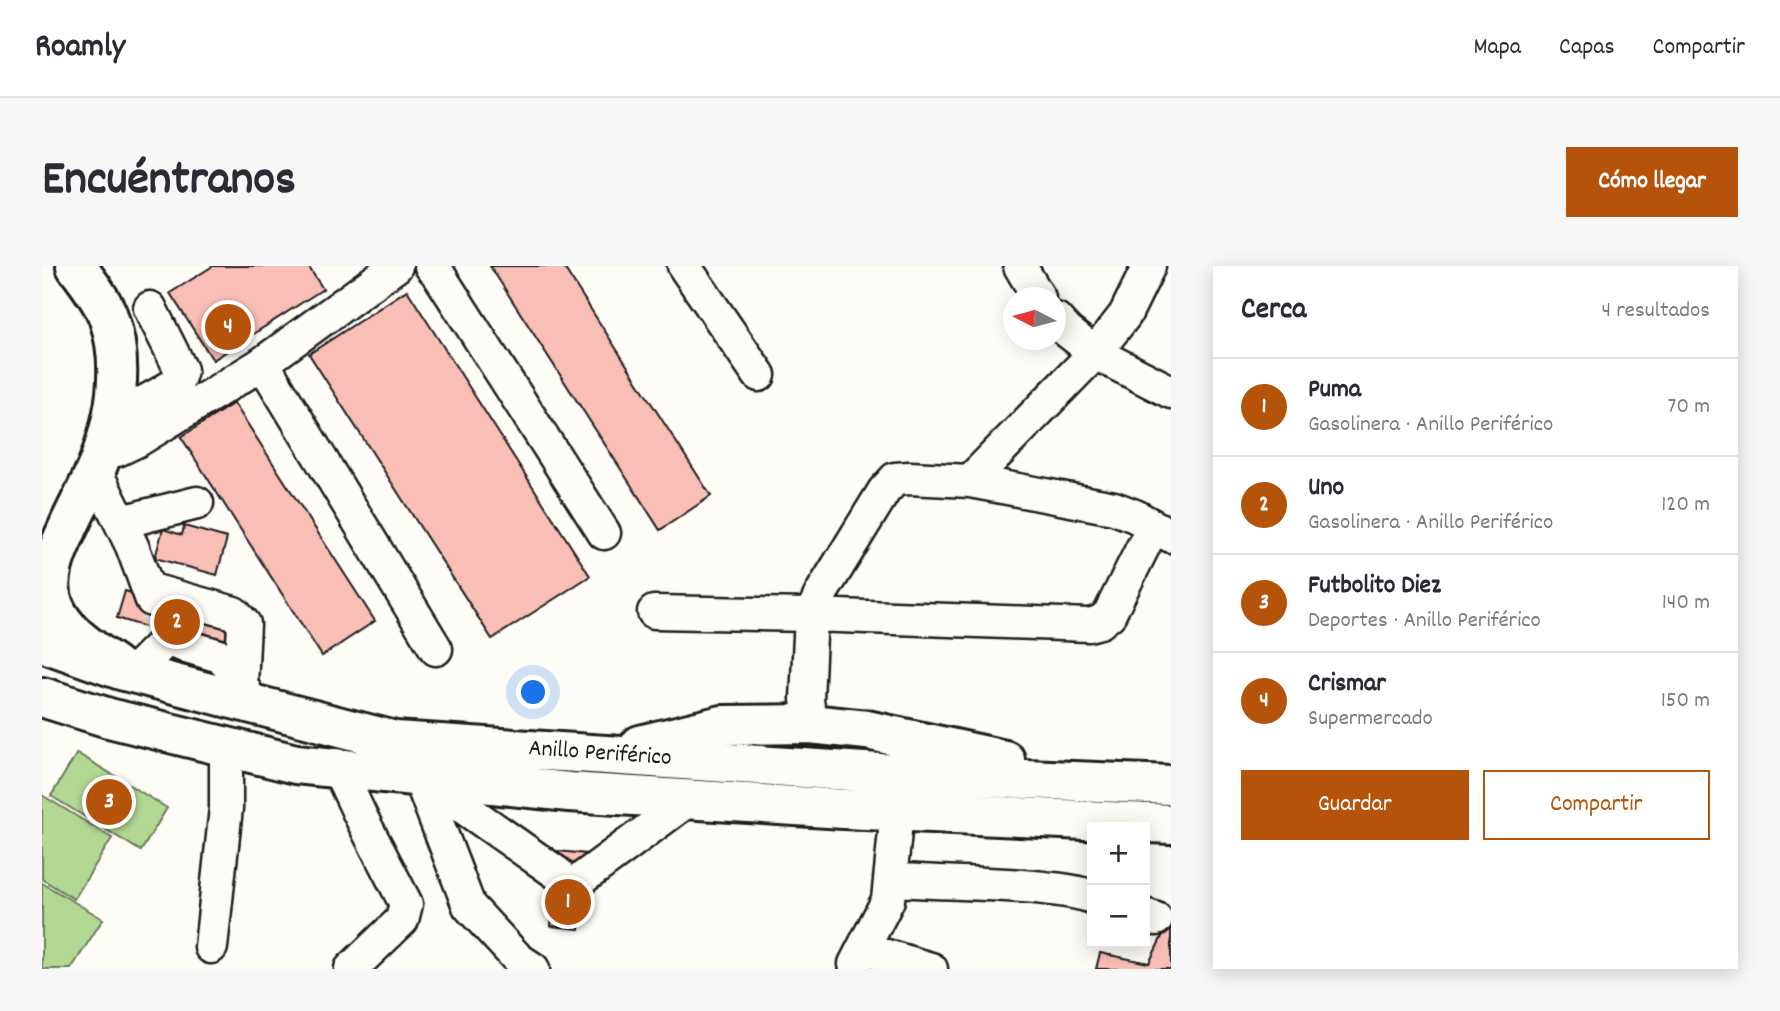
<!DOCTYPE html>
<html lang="es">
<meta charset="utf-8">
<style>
:root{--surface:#fff;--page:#f7f7f7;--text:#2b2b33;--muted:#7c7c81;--line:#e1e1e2;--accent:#b45309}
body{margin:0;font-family:Dekko,sans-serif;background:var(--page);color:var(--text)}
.controls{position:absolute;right:21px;bottom:21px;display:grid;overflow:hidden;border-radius:0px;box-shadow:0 4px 18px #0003}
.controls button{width:63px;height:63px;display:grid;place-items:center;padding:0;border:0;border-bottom:2px solid var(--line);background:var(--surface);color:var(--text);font:35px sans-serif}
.compass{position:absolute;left:961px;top:21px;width:63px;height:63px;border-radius:50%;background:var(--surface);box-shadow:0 4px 18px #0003;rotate:276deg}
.you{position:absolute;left:492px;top:427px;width:24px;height:24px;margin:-18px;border:5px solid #fff;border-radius:50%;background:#1a73e8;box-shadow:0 0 0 10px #1a73e833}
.badge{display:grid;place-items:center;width:46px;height:46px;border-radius:50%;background:var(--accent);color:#fff;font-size:23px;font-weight:700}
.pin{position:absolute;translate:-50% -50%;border:4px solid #fff;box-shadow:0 2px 7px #0006}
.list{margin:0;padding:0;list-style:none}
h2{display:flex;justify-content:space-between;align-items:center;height:91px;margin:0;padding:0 28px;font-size:30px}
h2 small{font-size:23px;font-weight:400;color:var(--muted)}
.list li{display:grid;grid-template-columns:46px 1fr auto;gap:21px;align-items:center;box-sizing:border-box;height:98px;padding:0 28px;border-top:2px solid var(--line)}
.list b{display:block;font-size:26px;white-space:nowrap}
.list p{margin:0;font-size:23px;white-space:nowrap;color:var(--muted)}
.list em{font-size:23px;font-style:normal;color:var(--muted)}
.actions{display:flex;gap:14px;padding:21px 28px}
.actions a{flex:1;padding:16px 0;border:2px solid var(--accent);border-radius:0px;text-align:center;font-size:24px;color:var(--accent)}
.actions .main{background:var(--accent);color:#fff}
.map{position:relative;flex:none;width:1129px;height:703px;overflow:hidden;border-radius:0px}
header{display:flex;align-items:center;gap:42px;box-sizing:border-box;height:98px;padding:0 35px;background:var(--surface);border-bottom:2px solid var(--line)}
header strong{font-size:33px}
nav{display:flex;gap:38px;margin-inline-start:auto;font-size:24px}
.intro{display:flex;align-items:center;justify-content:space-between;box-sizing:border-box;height:168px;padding:0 42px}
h1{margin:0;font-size:49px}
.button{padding:18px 32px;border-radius:0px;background:var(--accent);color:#fff;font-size:24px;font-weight:700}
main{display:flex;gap:42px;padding:0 42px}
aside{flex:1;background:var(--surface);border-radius:0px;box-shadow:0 4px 18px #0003}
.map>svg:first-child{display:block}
</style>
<header>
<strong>Roamly</strong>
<nav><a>Mapa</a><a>Capas</a><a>Compartir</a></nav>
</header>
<div class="intro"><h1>Encuéntranos</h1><a class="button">Cómo llegar</a></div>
<main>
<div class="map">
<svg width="1129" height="703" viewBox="0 0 1129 703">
<rect width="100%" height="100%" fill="#fdfcf7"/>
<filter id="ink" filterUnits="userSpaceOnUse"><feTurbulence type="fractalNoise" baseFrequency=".0143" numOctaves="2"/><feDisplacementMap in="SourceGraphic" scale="14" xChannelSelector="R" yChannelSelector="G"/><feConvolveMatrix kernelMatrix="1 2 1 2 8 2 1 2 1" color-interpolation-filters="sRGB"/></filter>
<g filter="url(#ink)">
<path fill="#b2d894" stroke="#677a58" stroke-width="2" d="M35,487L125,542L99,585L9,530Z
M0,529L70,572L32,633L0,613Z
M0,617L61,653L29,703H0Z"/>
<path fill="#f9beb6" stroke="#1c1c1c" stroke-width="2" d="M171,0H266L281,23L171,94L128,27Z
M448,0H521L669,230L618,264Z
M365,24L548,310L450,373L267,88Z
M192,137L333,355L280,390L139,171Z
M142,260L185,272L175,309L113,292L121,263L140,269Z
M83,325L195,360L187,387L75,352Z
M516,585L544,588L537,663L509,660Z
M1129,652V703H1054L1058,687L1107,697Z"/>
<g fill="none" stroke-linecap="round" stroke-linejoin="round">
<path stroke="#dbdad6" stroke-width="32" stroke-dasharray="32 16" stroke-linecap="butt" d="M110,334L122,367"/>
<defs>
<path id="minor" d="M389,0L397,9L562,267
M642,0L717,109
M978,0L997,32
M1014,53L1025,65L1053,87L1129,126
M218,99L228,109L394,383
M68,155L119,127L135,117L139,104L108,42
M60,185L75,184L96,174L218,99L354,0
M53,204L90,280L110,334
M928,215L1072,242L1093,250L1129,270
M79,256L155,237
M106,323L192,347L202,358L199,419
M612,346L769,349L1047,359L1058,356L1067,349L1111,261
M91,407L124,374L181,391L203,425
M768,458L765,433L769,349L780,326L842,225L853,213L867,212L928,215L1053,87L1083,49L1107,0
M296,502L319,551L364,638L360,654L309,703
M377,510L427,640L476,693L491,703
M377,510L515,607
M542,611L646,534
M848,613C899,618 951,616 1002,622C1018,624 1035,625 1050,631
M1103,649L1114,653
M169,681L184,542V481
M821,683L889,703
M813,698L846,634L855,546"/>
<path id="major" d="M34,0C45,15 59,32 66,50C83,97 74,150 57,196C48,219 35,241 25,264C14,287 2,314 12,340C23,367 50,383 73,399"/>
<path id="highway" d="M0,376L79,404L353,475L838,507L1129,519
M0,431L67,452L254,498L527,526L802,543L1129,558
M598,479L680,459L768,458L825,464L963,494"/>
</defs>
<use href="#minor" stroke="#1c1c1c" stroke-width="37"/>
<use href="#major" stroke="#1c1c1c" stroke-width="44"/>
<use href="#highway" stroke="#1c1c1c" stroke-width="44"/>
<use href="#minor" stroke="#fdfcf7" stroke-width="32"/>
<use href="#major" stroke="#fdfcf7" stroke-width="38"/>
<use href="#highway" stroke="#fdfcf7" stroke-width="38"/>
</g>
</g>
<g text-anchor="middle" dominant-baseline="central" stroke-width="7" stroke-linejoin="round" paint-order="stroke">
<g font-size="24" fill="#1c1c1c" stroke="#fdfcf7">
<text transform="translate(558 488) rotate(4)">Anillo Periférico</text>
</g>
</g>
</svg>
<div class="controls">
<button>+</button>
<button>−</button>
</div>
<svg class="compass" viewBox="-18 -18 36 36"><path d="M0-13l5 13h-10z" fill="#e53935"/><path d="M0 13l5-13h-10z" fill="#7c7c81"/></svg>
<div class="you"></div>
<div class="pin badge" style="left:526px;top:636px">1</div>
<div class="pin badge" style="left:135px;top:356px">2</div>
<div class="pin badge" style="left:67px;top:536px">3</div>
<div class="pin badge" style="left:186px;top:61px">4</div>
</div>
<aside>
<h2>Cerca<small>4 resultados</small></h2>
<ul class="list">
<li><span class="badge">1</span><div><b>Puma</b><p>Gasolinera · Anillo Periférico</p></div><em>70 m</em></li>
<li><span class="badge">2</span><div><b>Uno</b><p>Gasolinera · Anillo Periférico</p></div><em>120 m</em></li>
<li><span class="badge">3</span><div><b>Futbolito Diez</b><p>Deportes · Anillo Periférico</p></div><em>140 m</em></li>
<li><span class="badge">4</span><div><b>Crismar</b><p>Supermercado</p></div><em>150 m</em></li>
</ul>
<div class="actions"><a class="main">Guardar</a><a>Compartir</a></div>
</aside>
</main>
